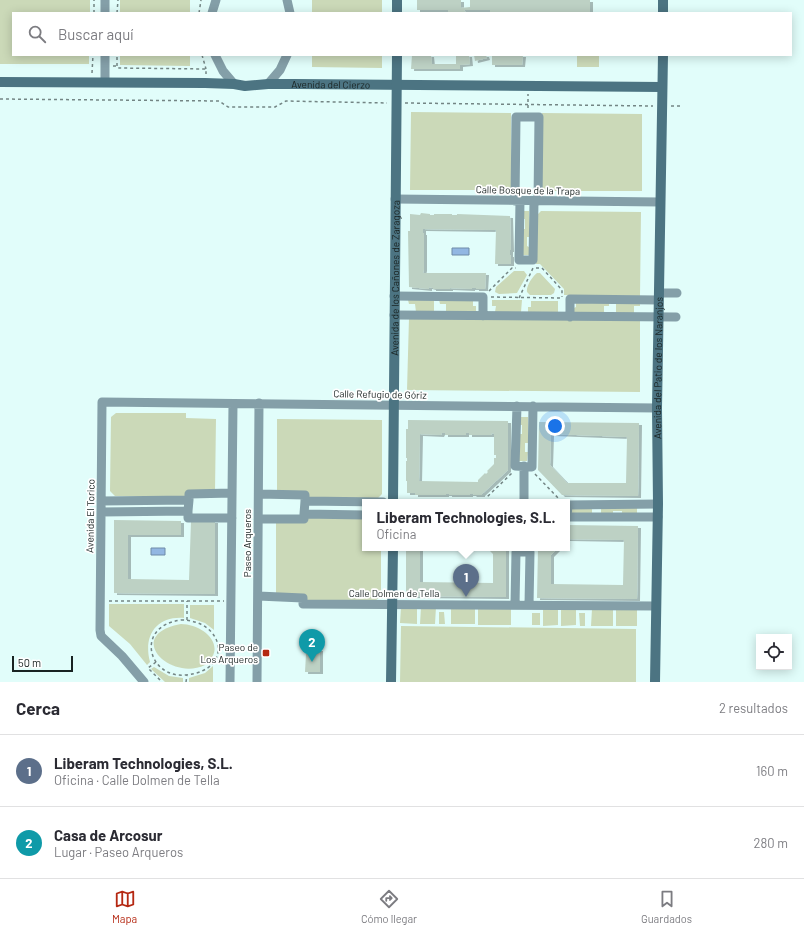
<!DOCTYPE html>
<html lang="es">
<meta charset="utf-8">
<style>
:root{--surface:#fff;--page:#f2f2f3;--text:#2b2b33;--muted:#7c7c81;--line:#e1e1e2;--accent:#b52812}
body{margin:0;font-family:Barlow,sans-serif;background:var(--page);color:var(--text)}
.controls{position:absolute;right:12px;bottom:12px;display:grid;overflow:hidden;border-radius:0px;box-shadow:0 2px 10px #0003}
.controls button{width:36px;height:36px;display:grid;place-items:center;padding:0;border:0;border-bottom:1px solid var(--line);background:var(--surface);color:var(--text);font:20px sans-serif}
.scale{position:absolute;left:12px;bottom:10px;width:61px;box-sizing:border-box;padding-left:4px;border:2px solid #192322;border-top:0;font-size:11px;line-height:14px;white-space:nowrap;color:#192322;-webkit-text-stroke:3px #fff;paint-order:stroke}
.you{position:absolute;left:555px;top:426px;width:14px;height:14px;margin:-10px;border:3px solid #fff;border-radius:50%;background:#1a73e8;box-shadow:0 0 0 6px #1a73e833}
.badge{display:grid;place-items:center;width:26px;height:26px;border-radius:50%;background:var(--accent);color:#fff;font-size:13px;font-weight:700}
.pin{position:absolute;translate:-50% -33px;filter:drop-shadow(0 1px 2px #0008)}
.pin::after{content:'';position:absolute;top:21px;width:14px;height:12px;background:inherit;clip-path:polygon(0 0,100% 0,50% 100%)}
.popup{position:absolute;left:362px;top:499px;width:208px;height:52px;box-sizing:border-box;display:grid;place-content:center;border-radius:0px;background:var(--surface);filter:drop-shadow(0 1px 3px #0005);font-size:13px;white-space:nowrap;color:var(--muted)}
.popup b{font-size:15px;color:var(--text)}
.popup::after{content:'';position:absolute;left:50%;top:100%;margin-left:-8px;border:8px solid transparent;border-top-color:var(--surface)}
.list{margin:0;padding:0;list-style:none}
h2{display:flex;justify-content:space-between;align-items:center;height:52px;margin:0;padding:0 16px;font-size:17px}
h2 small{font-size:13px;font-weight:400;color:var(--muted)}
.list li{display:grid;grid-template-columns:26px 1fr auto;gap:12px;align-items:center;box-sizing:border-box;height:72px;padding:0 16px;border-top:1px solid var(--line)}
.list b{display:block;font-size:15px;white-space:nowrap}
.list p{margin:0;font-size:13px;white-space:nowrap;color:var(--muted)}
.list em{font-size:13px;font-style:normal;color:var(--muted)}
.icon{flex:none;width:22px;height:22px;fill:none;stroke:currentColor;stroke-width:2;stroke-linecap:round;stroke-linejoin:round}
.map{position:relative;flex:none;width:804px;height:682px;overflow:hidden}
.search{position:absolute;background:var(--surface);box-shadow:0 2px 10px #0003;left:12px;right:12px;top:12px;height:44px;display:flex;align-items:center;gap:10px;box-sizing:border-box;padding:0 14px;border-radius:0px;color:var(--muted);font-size:15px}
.sheet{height:196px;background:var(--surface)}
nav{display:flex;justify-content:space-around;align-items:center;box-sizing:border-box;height:56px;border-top:1px solid var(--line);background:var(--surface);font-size:11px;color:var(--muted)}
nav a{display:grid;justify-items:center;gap:2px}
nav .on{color:var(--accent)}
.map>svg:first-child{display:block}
</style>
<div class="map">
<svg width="804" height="682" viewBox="0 0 804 682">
<defs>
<filter id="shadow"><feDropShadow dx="3" dy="2" stdDeviation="0" flood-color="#0004"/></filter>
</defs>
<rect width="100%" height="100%" fill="#e1fdfa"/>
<path fill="#cbd9b8" d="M0,0H90V13H13V55H89V64H0Z
M120,0H190V13H120Z
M312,0H382V13H312Z
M120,55H190V66L120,65Z
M312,55H382V68L312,67Z
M577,55H599V67H577Z
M411,112L511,113V190H410Z
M542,113L642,114V191H541Z
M521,211H529V237H527V246L529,247V255H521L522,229H525V219H521Z
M541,211L641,212L640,296L564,295V289L540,264H536V216Z
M514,271H524L527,275L517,293L499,294L495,292L496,287Z
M537,273H540L555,289L554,293L551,295H530L527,292C526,286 532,277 537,273Z
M434,299V312H416L415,304H409L408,300Z
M439,300L473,301V306H476V313L446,312V304H440Z
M492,300H522L521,312H495L496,306H492Z
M531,301H558V313H528V307H531Z
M576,302H609V306H604V314L573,313L574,308L576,307Z
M616,302H640V306H634V314H616Z
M409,318L640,320V392L407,390Z
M116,413H186V418L216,419L215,491H186L185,497L115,496L110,491L111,417Z
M519,417H528V443H525V452H528L527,461H519V434H522V425H519Z
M277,419L382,420V494L377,499L307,498L277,492Z
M571,507H592V513H571Z
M601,508H637V514H622V511H613V513H601Z
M307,516L365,517V548H381V596L375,601L306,600L276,594V522Z
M109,604H184V618C156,616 143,636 150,662L147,665L130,644L109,626Z
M190,605H214V630L205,623L190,618Z
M401,607H417V624L400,623Z
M421,607H436L435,624H420Z
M451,608H475V624H451Z
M478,608H511V625H478Z
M543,608L558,609V625L543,626Z
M561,609H576V625L561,626Z
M592,609H613V626H591Z
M616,609L637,610V626H616Z
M439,612H444L445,624H439Z
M532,613H540V625H532Z
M579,613H585V626H580Z
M181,624C203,624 229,646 205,665C170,682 123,635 181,624Z
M401,626L636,629V682H400Z
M213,666V682H189V678L205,673Z
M154,667L169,676L183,678V682H165L151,669Z"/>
<path fill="#92b7e2" stroke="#6e8ba8" d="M452,248H469V255H452Z
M151,548H165V555H151Z"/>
<path fill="#bdd1c4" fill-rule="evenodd" filter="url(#shadow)" d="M417,0H461V8L470,7V0H590V13L490,12V10H464L466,13H448V10H417Z
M412,55H431L432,64H456V55H469L470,64L460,65V69H411Z
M474,55H486L487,58L475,61Z
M492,55H523L522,65H492Z
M421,213L430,214V215H434V214H452V215H457V214L510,216L511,250H510V255H511V264H495L496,230L423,229V233H424V269L423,273H486L485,289H476V288H472V289L450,288V289H433V288L429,287V289L409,287L408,231H410V214L420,215Z
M408,420L508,421V470L482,494V495H473L474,494H470V495H449V494H446V495H415V493H407V481H406V461H407V458H406V429H408ZM442,433H445V435H466V433H469V435H491L492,433L494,434V455H496V458H494V464L487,471L488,472L486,474L485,473L478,480V482L419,481L420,434L441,435Z
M539,422L639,423L638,496L562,495L538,470ZM551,434L627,437L626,483H567L550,465Z
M114,520L181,521V535H128V579L189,580L191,521H215V594L114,593Z
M567,525L638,526L637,599L537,598L538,548H558L551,555V584L623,585L624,540L567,539Z
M406,548H420V582L493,583V554L487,548H506V597L406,596Z
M309,649H320V672H305L306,654H309Z"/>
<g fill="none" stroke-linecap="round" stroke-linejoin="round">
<path stroke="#738584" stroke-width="1.5" stroke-dasharray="3 3" stroke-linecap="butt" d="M94,13V0
M117,13L118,0
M199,13L201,0
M202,55L206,69
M113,66H117L119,68L206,69V74
M117,66V55
M92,73L93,55
M0,99L219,101L228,107H275L286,101L387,103
M405,103L653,106
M671,106H680
M528,108V94
M536,268H542L562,290V297
M489,291L512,268H516
M491,297L561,298
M519,298L533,268
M535,474L560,500V502
M487,502V497L512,473
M109,601H224
M181,620C224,620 235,670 186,675C148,679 134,626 181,620Z
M187,620V601
M156,662L148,668L162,682
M186,682L187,675"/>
<path stroke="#849fa8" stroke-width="9" d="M287,0L290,13
M105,13V0
M212,13L216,0
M215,55L223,71L234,84
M105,82V55
M268,84L280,70L287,55
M395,199L660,202
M515,201L516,117H539L538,201
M520,201L519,260H533L534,201
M659,293H677
M394,296L483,297V316
M394,315L676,317
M570,317V299L658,300
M517,406L515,466L532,467L533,406
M259,494L305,495V501
M189,500V494L232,493
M101,501L189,500L188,511L101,512
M524,502V466
M188,511V518H232
M365,515L304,514L305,501L383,502
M658,517H567L568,505L658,504
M258,519H304V514
M258,596L303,598V604L656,606
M515,605L516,552H530L529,605
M144,682L122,656L101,636L100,630L102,402L657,408
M230,682L233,404
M257,682L259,403"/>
<g stroke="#4c7482" stroke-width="10">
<path d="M397,13V0"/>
<path d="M663,13V0"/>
<path id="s1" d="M0,82L205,83L234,84L245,86L268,84H295L662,87"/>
<path id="s2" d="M393,502L397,55"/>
<path d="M391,682L393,548"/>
<path id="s3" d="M655,682L658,504L657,408L663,55"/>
</g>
</g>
<rect fill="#b52812" stroke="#fff" stroke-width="1.5" x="262" y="649" width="8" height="8" rx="2"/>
<g text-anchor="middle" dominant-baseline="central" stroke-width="3.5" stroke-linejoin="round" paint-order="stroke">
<g font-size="10" fill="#192322" stroke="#fff">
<text stroke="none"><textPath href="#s1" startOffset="331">Avenida del Cierzo</textPath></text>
<text transform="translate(528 190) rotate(1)">Calle Bosque de la Trapa</text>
<text stroke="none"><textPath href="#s2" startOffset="224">Avenida de los Cañones de Zaragoza</textPath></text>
<text stroke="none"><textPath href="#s3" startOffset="314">Avenida del Patio de los Naranjos</textPath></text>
<text transform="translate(380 394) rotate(1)">Calle Refugio de Góriz</text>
<text transform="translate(90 516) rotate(-89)">Avenida El Torico</text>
<text transform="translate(247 543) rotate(-90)">Paseo Arqueros</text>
<text x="394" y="593">Calle Dolmen de Tella</text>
</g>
<g font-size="10" fill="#192322" stroke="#fff" text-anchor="end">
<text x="258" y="647">Paseo de<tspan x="258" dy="12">Los Arqueros</tspan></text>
</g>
</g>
</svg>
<div class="controls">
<button><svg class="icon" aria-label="locate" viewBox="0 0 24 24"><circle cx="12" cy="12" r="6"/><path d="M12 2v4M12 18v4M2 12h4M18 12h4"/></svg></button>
</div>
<div class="scale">50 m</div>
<div class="you"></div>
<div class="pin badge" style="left:466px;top:597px;background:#5c6f8a">1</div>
<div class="popup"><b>Liberam Technologies, S.L.</b>Oficina</div>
<div class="pin badge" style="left:312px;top:662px;background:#0f9aa8">2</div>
<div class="search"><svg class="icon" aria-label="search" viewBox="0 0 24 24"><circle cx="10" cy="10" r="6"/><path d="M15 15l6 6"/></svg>Buscar aquí</div>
</div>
<section class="sheet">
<h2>Cerca<small>2 resultados</small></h2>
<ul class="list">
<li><span class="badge" style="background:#5c6f8a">1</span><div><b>Liberam Technologies, S.L.</b><p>Oficina · Calle Dolmen de Tella</p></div><em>160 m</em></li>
<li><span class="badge" style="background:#0f9aa8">2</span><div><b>Casa de Arcosur</b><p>Lugar · Paseo Arqueros</p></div><em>280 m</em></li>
</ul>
</section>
<nav>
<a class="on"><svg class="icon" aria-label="map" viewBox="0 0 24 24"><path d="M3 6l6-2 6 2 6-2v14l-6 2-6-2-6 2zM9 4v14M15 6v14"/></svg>Mapa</a>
<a><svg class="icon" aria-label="directions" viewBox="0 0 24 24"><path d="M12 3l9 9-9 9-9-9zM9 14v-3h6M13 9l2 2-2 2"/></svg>Cómo llegar</a>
<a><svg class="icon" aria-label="saved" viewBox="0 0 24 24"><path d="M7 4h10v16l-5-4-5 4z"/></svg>Guardados</a>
</nav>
